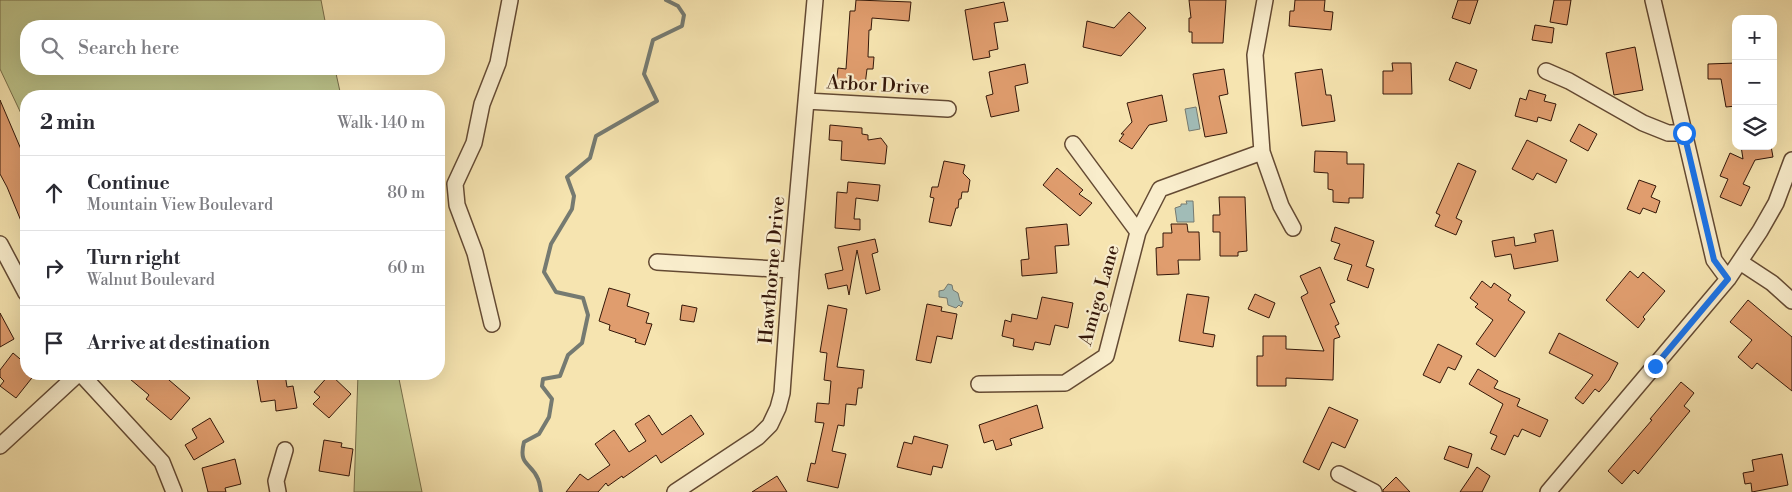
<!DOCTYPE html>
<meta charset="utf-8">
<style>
:root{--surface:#fff;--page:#f7f7f7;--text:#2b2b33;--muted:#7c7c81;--line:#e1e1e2}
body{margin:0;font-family:"Libre Bodoni",serif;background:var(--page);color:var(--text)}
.controls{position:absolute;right:15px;top:15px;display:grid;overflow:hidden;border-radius:10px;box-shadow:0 5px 20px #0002}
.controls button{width:45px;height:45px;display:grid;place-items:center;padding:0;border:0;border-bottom:1px solid var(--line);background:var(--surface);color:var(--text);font:25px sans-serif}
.stop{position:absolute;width:15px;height:15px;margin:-11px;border:4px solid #1a73e8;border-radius:50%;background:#fff}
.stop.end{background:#1a73e8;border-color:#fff;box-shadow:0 1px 5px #0008}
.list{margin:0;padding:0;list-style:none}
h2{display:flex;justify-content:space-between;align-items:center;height:65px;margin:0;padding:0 20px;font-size:21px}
h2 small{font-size:16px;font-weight:400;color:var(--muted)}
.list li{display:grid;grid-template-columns:32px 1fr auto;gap:15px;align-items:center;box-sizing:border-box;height:75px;padding:0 20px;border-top:1px solid var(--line)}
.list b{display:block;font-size:19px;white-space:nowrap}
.list p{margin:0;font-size:16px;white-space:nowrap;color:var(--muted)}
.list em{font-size:16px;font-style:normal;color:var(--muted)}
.icon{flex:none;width:28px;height:28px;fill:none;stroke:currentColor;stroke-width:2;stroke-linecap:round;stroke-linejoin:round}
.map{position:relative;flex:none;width:1792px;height:492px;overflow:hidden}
.search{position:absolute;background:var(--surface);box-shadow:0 5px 20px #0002;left:20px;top:20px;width:425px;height:55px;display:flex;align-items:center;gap:12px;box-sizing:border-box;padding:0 18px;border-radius:20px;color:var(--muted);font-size:19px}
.panel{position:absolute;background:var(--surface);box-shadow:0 5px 20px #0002;left:20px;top:90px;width:425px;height:290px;border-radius:20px}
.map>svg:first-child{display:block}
</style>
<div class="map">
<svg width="1792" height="492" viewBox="0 0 1792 492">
<rect width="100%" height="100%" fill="#f6e4b0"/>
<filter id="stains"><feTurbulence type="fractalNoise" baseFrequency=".004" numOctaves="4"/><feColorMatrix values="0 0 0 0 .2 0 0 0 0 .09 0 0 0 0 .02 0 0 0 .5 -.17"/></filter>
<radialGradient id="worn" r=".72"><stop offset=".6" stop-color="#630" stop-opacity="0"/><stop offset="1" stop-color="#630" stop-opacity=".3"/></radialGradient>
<path fill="#bdc48b" stroke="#786e4a" d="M0,0H321L326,26H26V69H335L341,96H26V124L0,69Z
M358,374H398L422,492H354Z"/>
<path fill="#a1bcb7" stroke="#757a71" d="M1196,107L1200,129L1189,131L1185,109Z
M1186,201H1193L1194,222H1177L1175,208L1181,206V204H1187Z
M948,284L952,285L953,290L958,293L960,301L963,302L961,307L959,305L956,308L948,305L947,298L939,297V291L944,290Z"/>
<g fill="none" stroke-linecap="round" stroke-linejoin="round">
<path stroke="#757a71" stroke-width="4" d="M541,492C540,488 540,483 538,479C531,462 518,466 524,442L539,434L549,417L552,399L542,386L543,379L560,376L568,355L582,343L588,315L583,298L556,292L544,272L551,244L572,209L574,196L567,177L590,158L596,136L657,101L644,74L653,40L682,26L684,15L678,6L666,0"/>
</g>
<path fill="#e09d6e" stroke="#341709" d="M856,0L911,2L909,21L872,18L871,30H869L868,57H874L873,69H867L865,85L836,84L838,68L846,69L850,11H855Z
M1189,0H1226L1223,43H1192V32H1189V18H1191Z
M1295,0H1325L1324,11L1333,12L1331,30L1289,26L1290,11H1294Z
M1458,0H1478L1470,24L1452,18Z
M1554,0H1571L1567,25L1550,22Z
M1004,2L1008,21L994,23L998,49L989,51L990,57L973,60L965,10Z
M1129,12L1146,28L1121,56L1083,47L1087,21L1114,28Z
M1535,25L1554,28L1552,43L1532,40Z
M1635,47L1643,90L1614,95L1606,53Z
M1456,62L1477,70L1470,89L1449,80Z
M1392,63H1411L1412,94H1383V71H1393Z
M1736,63V106L1726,107L1721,79H1708V64Z
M1025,64L1028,83L1015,86L1019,111L991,117L986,96L993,94L989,72Z
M1224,69L1228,94L1219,96L1227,133L1205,137L1193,74Z
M1322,69L1326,95H1331L1335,121L1302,126L1295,73Z
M1529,90L1546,95L1544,101L1556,104L1551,121L1538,117L1537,122L1515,116L1520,98L1526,100Z
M1162,95L1167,121L1149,125L1132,149L1119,141L1124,134H1121L1132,122L1127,103Z
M0,100L26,161V233L7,187L0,174Z
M1579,124L1597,134L1588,151L1570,141Z
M830,125L862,128V134L868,135V140L881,138L887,146L885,164L841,160L842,141L829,140Z
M1527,140L1567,160L1556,183L1537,173L1533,180L1512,169Z
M1741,146H1771L1773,157L1755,160L1743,184L1750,187L1741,206L1720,197L1728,179L1720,176L1730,153L1743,159Z
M1315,151L1347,152V164H1364L1363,198H1349V203L1333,202V190L1328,189V173L1314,172Z
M944,161L965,165L963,173L970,180L968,192H962L961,199H959L958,208H956L951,226L929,222L934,198L930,197L932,187H938Z
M1458,163L1476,171L1456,218L1462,221L1456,235L1435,226L1440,215L1436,213Z
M1057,168L1083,190L1079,194L1092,203L1080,216L1043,185Z
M1639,180L1656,186L1651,197L1660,201L1656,213L1643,208L1640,214L1627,209Z
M848,182L880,185L878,201L856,198L854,219H860V230L835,228L837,192L847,193Z
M1219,197H1245L1247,251L1238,252V256H1220V232H1213V215H1220Z
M1067,224L1069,245L1055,246L1057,273L1022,276L1021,260L1029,259L1026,228Z
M1171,224H1187L1188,232H1199L1200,260H1178L1179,274L1157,275L1156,248L1163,247V233H1172Z
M1335,227L1374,241L1366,266L1374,269L1368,288L1347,280L1352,265L1334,259L1340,244L1331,241Z
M1553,230L1558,261L1514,269L1511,254L1495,257L1492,241L1514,237L1515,246L1536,242L1534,234Z
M875,239L878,252L872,254L880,290L866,294L857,250L849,295L847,285L828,289L825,274L843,270L838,247Z
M1320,267L1335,302L1330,304L1339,324L1335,326L1340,337L1334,339L1333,380L1286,378V386H1257V356H1263V336H1286V349L1324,351L1301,297L1308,293L1300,276Z
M1630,271L1638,278L1643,272L1665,291L1643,317L1645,319L1638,328L1606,300Z
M1482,281L1491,288L1494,283L1511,295L1508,300L1525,312L1495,357L1476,344L1493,320L1475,307L1478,304L1470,298Z
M609,288L630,294L627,306L649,313L646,323L652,324L645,345L635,342L636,339L609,330L610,325L599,321Z
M1187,294L1209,297L1203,333L1215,335L1213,347L1179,341Z
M1255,294L1275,303L1269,318L1248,309Z
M1042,297L1073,303L1068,328L1055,325L1050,345L1035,342L1033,350L1013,346L1014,339L1002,336L1005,320L1011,322L1012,314L1037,319Z
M1748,300L1792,337V391L1757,363L1752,369L1738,357L1752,340L1730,322Z
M927,304L942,307L941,311L957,314L952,339L937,336L931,363L916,360Z
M682,305L697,308L694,322L680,320Z
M828,305L847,309L837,367L864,370L862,388H858L856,405L846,404L844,426L838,425L832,451L846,454L838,488L807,481L811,463L815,464L824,423L815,422L817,403L829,404L831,381L824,380L827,353L820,352Z
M0,313L14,339L0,347Z
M1559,333L1618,363L1609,380L1599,392L1595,389L1583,404L1575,398L1593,375L1549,353Z
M1438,344L1462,356L1455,370L1448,367L1440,383L1423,375Z
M13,353L26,364V374H35L16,398L0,386L4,381L0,377V370Z
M1478,369L1498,381L1494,388L1520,399L1517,406L1548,420L1540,437L1522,429L1518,437L1514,435L1505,455L1491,449L1497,436L1490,433L1503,404L1469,384Z
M124,374H162L190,398L171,420L146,399L149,395Z
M285,374L287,387L293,386L297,408L276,411L275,400L261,402L257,379Z
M330,374L351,394L329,418L313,404L320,397L314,392Z
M1681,382L1694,393L1684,406L1690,411L1638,474L1634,470L1622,484L1608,471L1652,420L1650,419Z
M1037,405L1043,428L1010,439L1012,445L996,450L993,440L984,443L979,425Z
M1329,407L1358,420L1345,448L1332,442L1319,470L1303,462Z
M649,415L662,435L691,415L704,434L661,463L656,455L623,478L622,476L608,486L606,483L598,492H566L580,474L588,480L610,465L595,444L614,430L629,452L646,441L635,424Z
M210,418L224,442L194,460L185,445L197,438L192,429Z
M914,436L948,445L942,468L933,466L931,475L897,467L904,442L912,444Z
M324,440L342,443L341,447L353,449L349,476L319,471Z
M1449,446L1472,454L1468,468L1444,459Z
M1782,454L1788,485L1752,492L1751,483L1745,484L1743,473L1754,471L1752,460Z
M235,459L241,484L225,488L226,492H208L202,468Z
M1477,467L1490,476L1482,492H1460Z
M777,476L787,492H752Z
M1396,477L1410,492H1383V490Z"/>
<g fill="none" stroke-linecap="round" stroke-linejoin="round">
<defs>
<path id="minor" d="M1265,0L1255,55L1262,152L1281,206L1293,228
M1653,0L1714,260L1728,279
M1546,71L1569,81L1643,123L1668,133H1685
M806,101L948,109
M1073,144L1138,232L1160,189L1262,152
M0,244L26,293
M657,262L791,270
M1740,262L1772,283L1792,301
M492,324L475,253L457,205L455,184L474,143L482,104L498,63L510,0
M81,374L162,462L174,492
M979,384L1065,383L1106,356L1138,232
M0,446L78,374
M1339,474L1374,492
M278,492L276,481L285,450
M675,492L758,437L770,425L778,408L782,393L791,270L815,0
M1548,492L1728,279L1760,231L1776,203L1792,160"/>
</defs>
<use href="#minor" stroke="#644a33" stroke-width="18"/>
<use href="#minor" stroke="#f9edcc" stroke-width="15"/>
</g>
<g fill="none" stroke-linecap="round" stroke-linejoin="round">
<path stroke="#1a73e8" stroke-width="6" d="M1655,366L1728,279L1714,260L1684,133"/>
</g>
<g text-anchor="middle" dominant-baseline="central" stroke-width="4.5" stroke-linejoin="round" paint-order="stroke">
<g font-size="19" fill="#341709" stroke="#f9edcc">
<text transform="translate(878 85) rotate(3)">Arbor Drive</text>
<text transform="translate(772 270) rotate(-85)">Hawthorne Drive</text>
<text transform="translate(1099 295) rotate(-74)">Amigo Lane</text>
</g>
</g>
<rect width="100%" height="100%" filter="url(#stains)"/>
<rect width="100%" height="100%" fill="url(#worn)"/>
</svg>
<div class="controls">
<button>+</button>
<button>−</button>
<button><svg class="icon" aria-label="layers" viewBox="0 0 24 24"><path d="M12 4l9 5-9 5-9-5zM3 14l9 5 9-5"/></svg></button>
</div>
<div class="stop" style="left:1684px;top:133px"></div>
<div class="stop end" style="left:1655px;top:366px"></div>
<div class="search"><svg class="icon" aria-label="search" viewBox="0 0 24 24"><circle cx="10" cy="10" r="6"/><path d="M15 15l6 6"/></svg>Search here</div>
<section class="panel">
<h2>2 min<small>Walk · 140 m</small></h2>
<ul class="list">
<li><svg class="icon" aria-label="ahead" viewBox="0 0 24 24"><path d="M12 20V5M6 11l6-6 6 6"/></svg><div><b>Continue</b><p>Mountain View Boulevard</p></div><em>80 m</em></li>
<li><svg class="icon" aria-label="right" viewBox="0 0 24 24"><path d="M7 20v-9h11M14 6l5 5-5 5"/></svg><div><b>Turn right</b><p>Walnut Boulevard</p></div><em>60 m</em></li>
<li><svg class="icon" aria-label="arrive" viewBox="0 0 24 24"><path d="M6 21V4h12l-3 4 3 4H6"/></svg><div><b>Arrive at destination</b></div></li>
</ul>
</section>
</div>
